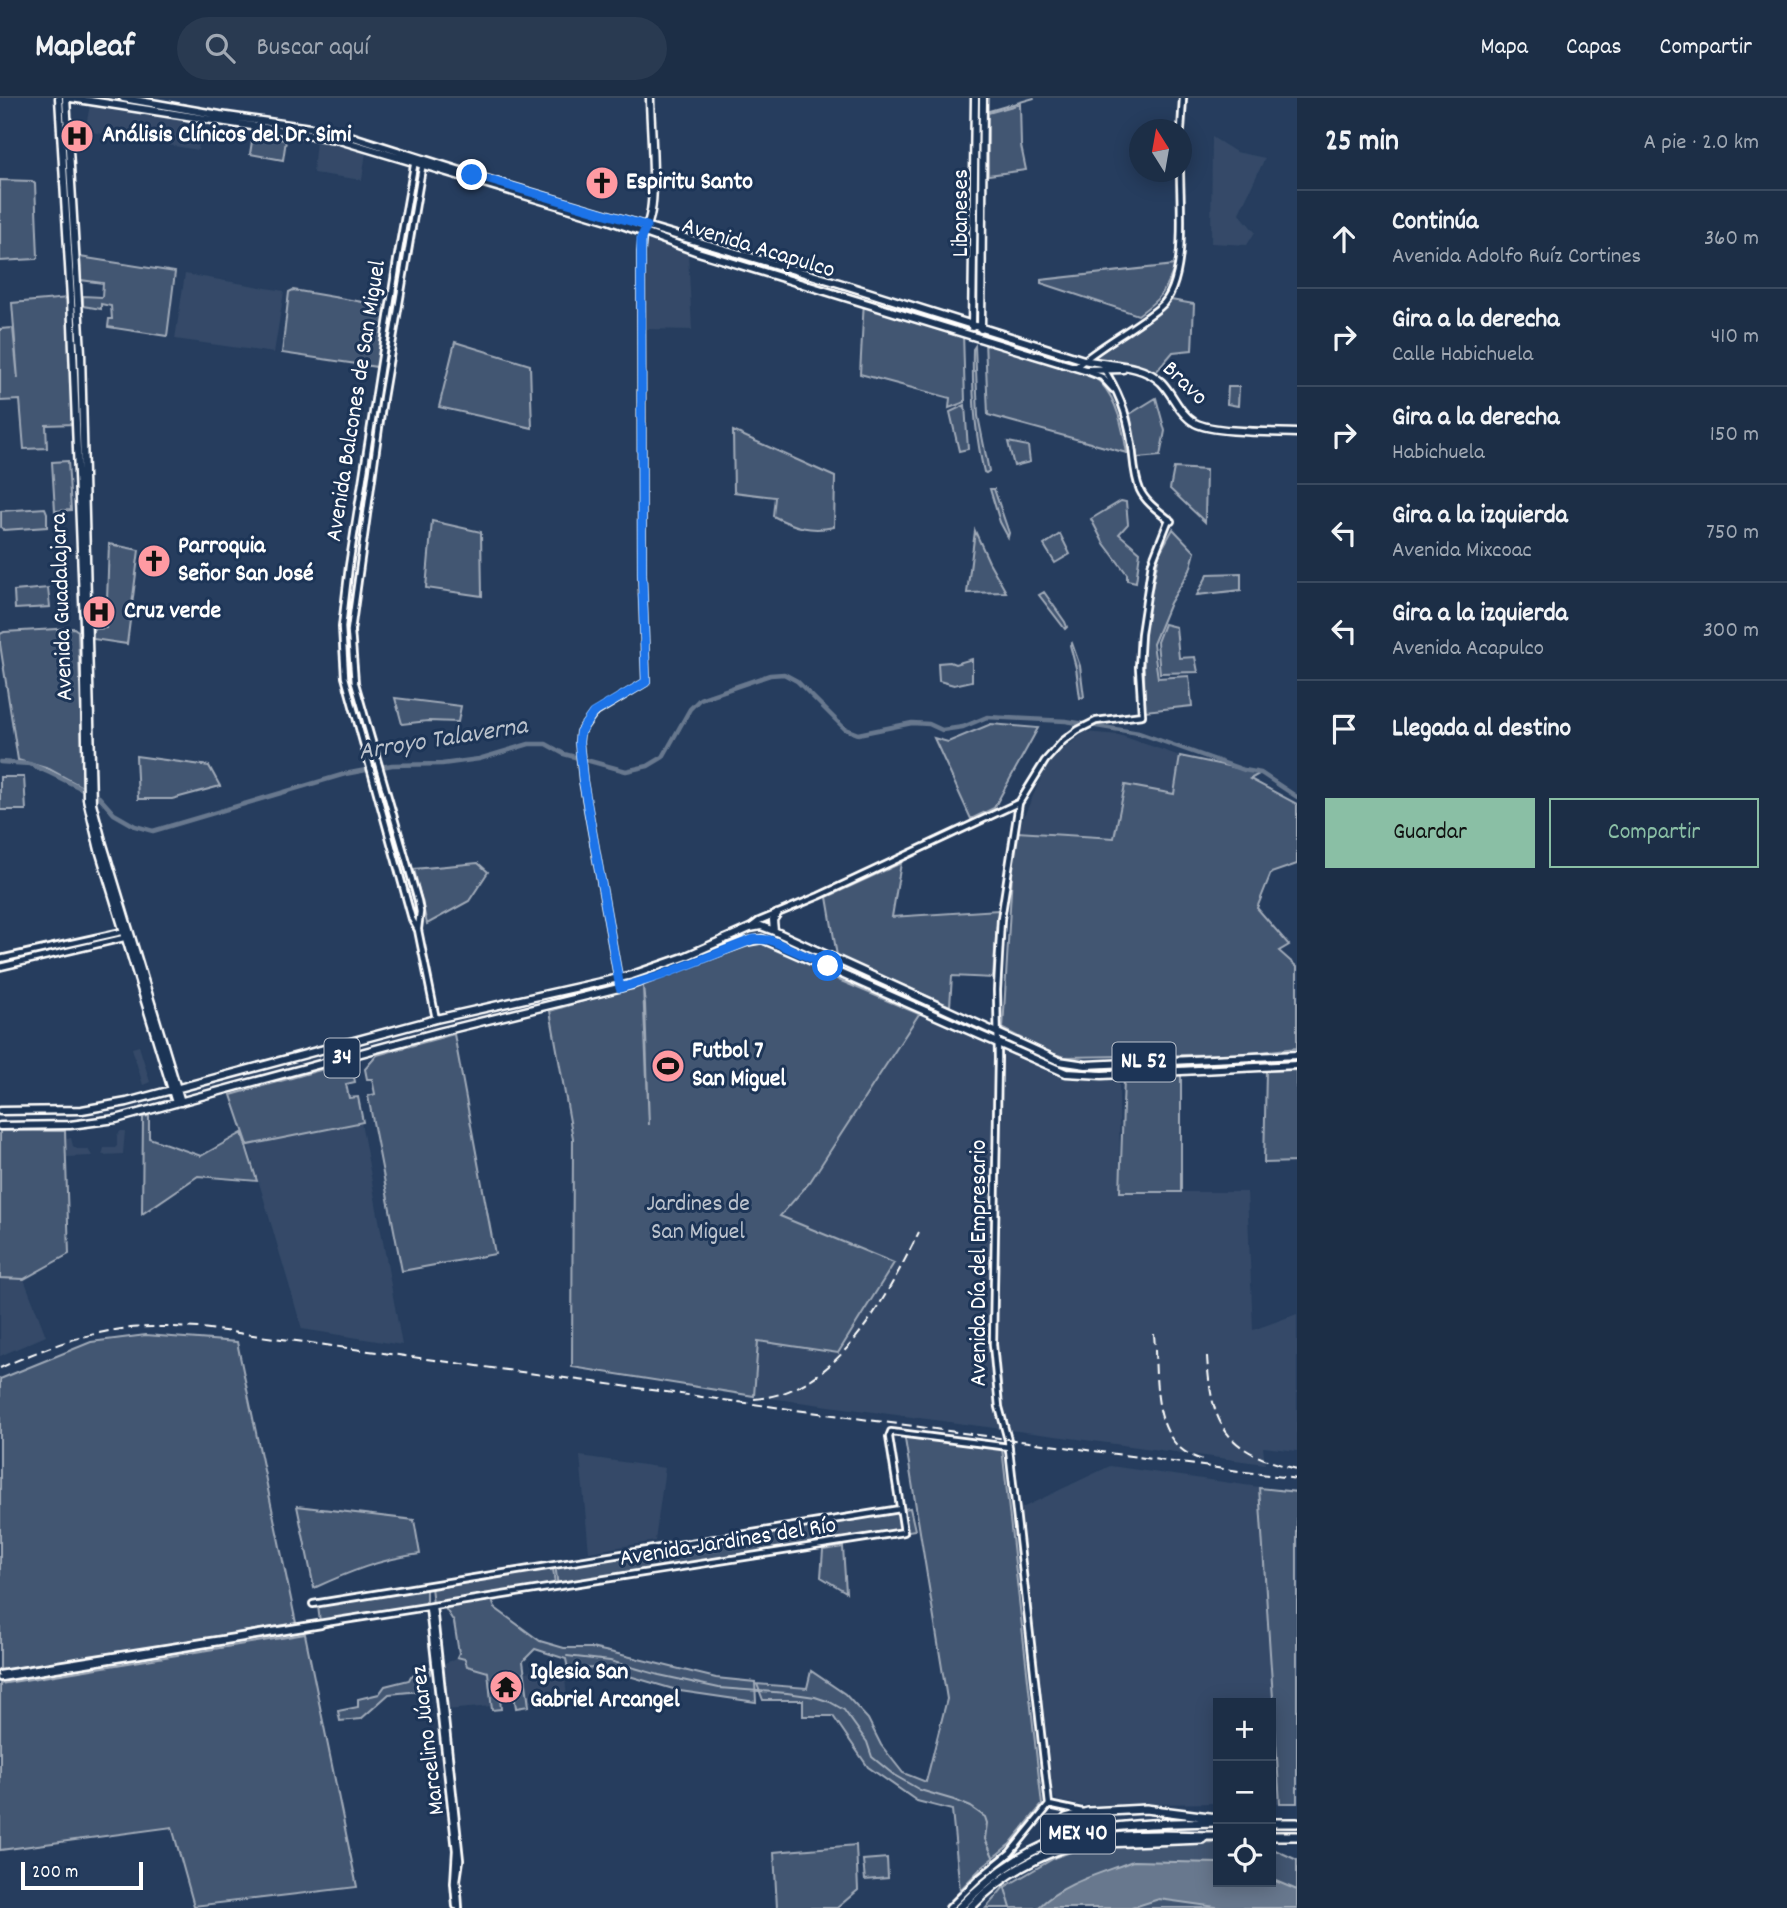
<!DOCTYPE html>
<html lang="es">
<meta charset="utf-8">
<style>
:root{--surface:#1c2e46;--page:#293a51;--text:#f1f3f6;--muted:#a0a8b3;--line:#3a4a5f;--accent:#8abfa5}
body{margin:0;font-family:Dekko,sans-serif;background:var(--page);color:var(--text)}
.controls{position:absolute;right:21px;bottom:21px;display:grid;overflow:hidden;border-radius:0px;box-shadow:0 4px 18px #0003}
.controls button{width:63px;height:63px;display:grid;place-items:center;padding:0;border:0;border-bottom:2px solid var(--line);background:var(--surface);color:var(--text);font:35px sans-serif}
.compass{position:absolute;left:1129px;top:21px;width:63px;height:63px;border-radius:50%;background:var(--surface);box-shadow:0 4px 18px #0003;rotate:349deg}
.scale{position:absolute;left:21px;bottom:18px;width:122px;box-sizing:border-box;padding-left:7px;border:4px solid #fff;border-top:0;font-size:19px;line-height:24px;white-space:nowrap;color:#fff;-webkit-text-stroke:5px #1d3557;paint-order:stroke}
.stop{position:absolute;width:21px;height:21px;margin:-16px;border:5px solid #1a73e8;border-radius:50%;background:#fff}
.stop.end{background:#1a73e8;border-color:#fff;box-shadow:0 2px 7px #0008}
.list{margin:0;padding:0;list-style:none}
h2{display:flex;justify-content:space-between;align-items:center;height:91px;margin:0;padding:0 28px;font-size:30px}
h2 small{font-size:23px;font-weight:400;color:var(--muted)}
.list li{display:grid;grid-template-columns:46px 1fr auto;gap:21px;align-items:center;box-sizing:border-box;height:98px;padding:0 28px;border-top:2px solid var(--line)}
.list b{display:block;font-size:26px;white-space:nowrap}
.list p{margin:0;font-size:23px;white-space:nowrap;color:var(--muted)}
.list em{font-size:23px;font-style:normal;color:var(--muted)}
.actions{display:flex;gap:14px;padding:21px 28px}
.actions a{flex:1;padding:16px 0;border:2px solid var(--accent);border-radius:0px;text-align:center;font-size:24px;color:var(--accent)}
.actions .main{background:var(--accent);color:#111}
.icon{flex:none;width:38px;height:38px;fill:none;stroke:currentColor;stroke-width:2;stroke-linecap:round;stroke-linejoin:round}
.map{position:relative;flex:none;width:1297px;height:1810px;overflow:hidden}
header{display:flex;align-items:center;gap:42px;box-sizing:border-box;height:98px;padding:0 35px;background:var(--surface);border-bottom:2px solid var(--line)}
header strong{font-size:33px}
nav{display:flex;gap:38px;margin-inline-start:auto;font-size:24px}
.search{width:490px;height:63px;background:var(--page);display:flex;align-items:center;gap:18px;box-sizing:border-box;padding:0 24px;border-radius:38px;color:var(--muted);font-size:26px}
main{display:flex}
aside{flex:1;background:var(--surface)}
.map>svg:first-child{display:block}
</style>
<header>
<strong>Mapleaf</strong>
<div class="search"><svg class="icon" aria-label="search" viewBox="0 0 24 24"><circle cx="10" cy="10" r="6"/><path d="M15 15l6 6"/></svg>Buscar aquí</div>
<nav><a>Mapa</a><a>Capas</a><a>Compartir</a></nav>
</header>
<main>
<div class="map">
<svg width="1297" height="1810" viewBox="0 0 1297 1810">
<rect width="100%" height="100%" fill="#263d5e"/>
<filter id="ink" filterUnits="userSpaceOnUse"><feTurbulence type="fractalNoise" baseFrequency=".0143" numOctaves="2"/><feDisplacementMap in="SourceGraphic" scale="14" xChannelSelector="R" yChannelSelector="G"/><feConvolveMatrix kernelMatrix="1 2 1 2 8 2 1 2 1" color-interpolation-filters="sRGB"/></filter>
<g filter="url(#ink)">
<path fill="#344a68" d="M90,7L202,25L198,52L85,33Z
M1212,39L1236,54L1265,60L1239,115L1255,134L1247,147L1211,145Z
M316,42L366,54L362,82L313,75Z
M646,141L688,154L692,232L647,231Z
M185,176L284,193L274,255L175,241Z
M1085,634L1119,637L1180,658L1174,697L1125,688L1114,741L1017,734L1045,671L1057,656Z
M919,916L999,949L1055,977L1119,980L1120,1094H1247L1253,1232L1297,1216V1353L1263,1349L1265,1366L754,1298L757,1243L893,1165L780,1118L810,1084Z
M139,948L150,984L143,987L132,950Z
M361,1024L402,1247L302,1231L248,1047Z
M121,1033H125L123,1056L102,1057L104,1050H115L117,1048V1037Z
M71,1040L73,1048L77,1051H88L92,1058L67,1059V1041Z
M0,1180L24,1181L46,1238L0,1258Z
M580,1358L665,1370L655,1443L589,1454Z
M1110,1368L1259,1389L1280,1705H1271V1605H1218V1705L1080,1707L1058,1703L1052,1697L1020,1411Z
M460,1560H465L468,1568L488,1574L492,1608L446,1612L441,1566Z
M564,1570L567,1600L528,1604L524,1574Z"/>
<path fill="#425672" stroke="#a0aab8" stroke-width="2" fill-rule="evenodd" d="M1020,6L1021,48L1026,72L988,77V15Z
M253,37L286,42L283,62L250,56Z
M0,82L32,83L35,86L38,159L36,161L0,163Z
M80,159L175,174L167,238L108,229L109,221H112L111,208L101,206V211L83,208V198L102,199L103,185L81,182Z
M1175,167C1166,194 1161,200 1138,217L1041,185V182Z
M293,192L386,208L377,269L282,255L289,194Z
M68,200L74,326L46,327L47,350L24,351L20,302L0,303V231L13,230L18,281L12,205Z
M864,202L963,234L965,304L949,310L950,300L860,276Z
M1171,202L1194,206L1192,252L1173,254L1156,274C1140,265 1102,266 1094,258L1153,219Z
M985,242C1009,250 1087,270 1101,285C1118,303 1123,332 1127,355L988,317Z
M455,244L530,267L532,330L439,309Z
M975,248L978,318L989,373L986,375L984,374C974,332 972,293 973,251Z
M1228,289H1239L1238,308L1227,306Z
M1156,300L1165,333L1160,358L1137,360L1130,316Z
M965,307L968,351L959,353L950,314Z
M733,333L835,379L834,429C811,434 794,429 773,418L775,399L734,394Z
M1008,344L1028,348L1030,364L1014,368Z
M68,363L71,412L55,413L52,364Z
M1174,370L1206,372L1205,424L1170,391Z
M990,391H994L1009,435L1008,439L1000,424Z
M1121,403L1126,404L1128,426L1119,436L1140,454L1136,484L1127,482V476L1103,444L1091,421Z
M45,410L47,415V429L4,432L1,429V413Z
M432,423L481,434L482,498L426,490Z
M1173,431L1195,454L1190,472L1170,505L1153,546L1158,580L1189,578L1192,608L1145,613L1143,535L1159,456Z
M975,433L989,464L1006,494L967,495Z
M1060,436L1070,456L1055,465L1044,447Z
M109,446L139,452L127,546L93,541V531L106,530Z
M1241,475V492L1197,497L1208,476Z
M48,490L50,509L15,511L14,493Z
M1044,494L1065,524L1067,529L1065,531L1039,497Z
M1164,526L1176,529L1179,560L1195,559L1198,574L1160,575L1157,544Z
M74,530L78,533L84,690L49,671L18,662L0,546V536L4,534Z
M1072,545L1080,568L1084,599L1080,600L1076,570L1070,547Z
M972,561V583L954,587L939,583L938,565L950,564L955,566Z
M395,600L461,608L458,624L428,623L402,626Z
M991,626L1038,630L994,710L971,721L934,640L948,644Z
M136,658L209,668L220,688L172,701H138Z
M1180,658L1261,675L1250,681L1297,706V766L1271,775L1257,810L1289,847L1279,853L1297,869V950L1242,956L1065,959L1050,955L1003,931L1013,758L1017,734L1114,740L1125,687L1174,696Z
M0,679H24L26,712H0Z
M478,765L488,774L469,803L427,826L414,771Z
M901,765L892,819L998,812L993,880L952,878L950,908L837,858L827,799Z
M763,843L841,883L919,916L810,1084L780,1118L894,1165L838,1255L758,1243L754,1298L572,1269L573,1040L550,913L642,885ZM643,888L645,906L649,1027Z
M454,936L495,1156L402,1173L368,998L375,996L372,981H367L365,971L377,957Z
M338,967L353,973L355,984L346,986L349,1000L358,999L363,1024L248,1047L231,997Z
M1297,972V1064L1264,1065L1266,973Z
M1181,977V1094H1120L1124,980Z
M149,1018V1040L201,1058L242,1035L257,1083L198,1078L142,1116L143,1019Z
M0,1033H65L69,1156L24,1181L0,1180Z
M146,1237L237,1244L296,1525L0,1575V1281L91,1244Z
M904,1335L1002,1350L1042,1707L1010,1746L983,1768L960,1792L952,1712L917,1703L868,1669L833,1618H803V1602H763L757,1586L807,1590L811,1573L845,1596L868,1621L881,1647L903,1675L926,1684L947,1601Z
M1259,1390L1297,1394V1705H1280Z
M297,1408L414,1422L420,1456C381,1461 349,1474 314,1490Z
M910,1410L915,1432L558,1489L555,1466Z
M843,1449L846,1494L821,1479L823,1452Z
M553,1470L555,1487L433,1506L431,1489Z
M426,1489V1507L320,1524L318,1508Z
M491,1500L495,1510L540,1543L564,1550H591L614,1555L716,1580L755,1584L756,1604L680,1593L602,1570L568,1571L566,1561L535,1551L523,1563L529,1608L516,1610L511,1576L498,1578L501,1611L492,1612L488,1574L467,1568L465,1561L457,1559L459,1555L454,1524L443,1507Z
M305,1536L357,1789L194,1808L172,1729L0,1752V1586Z
M430,1569V1576L419,1584L420,1593L389,1596L361,1621L340,1623L338,1613L358,1609V1601L379,1596L385,1588L409,1582L411,1578L420,1576V1572Z
M1218,1744V1784H1271V1750L1297,1762V1810H986L1003,1790L1056,1759L1086,1749L1109,1745Z
M856,1747L858,1792L837,1810H777L774,1754Z
M887,1760L888,1780L865,1782L863,1762Z"/>
<path fill="#67788e" stroke="#a4aebb" stroke-width="2" d="M1133,1763L1218,1765V1784H1271V1781L1297,1792V1810H1223L1159,1801L1131,1810H1038C1062,1785 1102,1775 1133,1763Z"/>
<g fill="none" stroke-linecap="round" stroke-linejoin="round">
<path stroke="#a4aebb" stroke-width="2" d="M989,13L1034,0
M567,1558L610,1563L659,1577L719,1590L787,1595L815,1599L830,1604L844,1612L867,1644L872,1659L894,1677L920,1692L954,1702L971,1709L985,1719L987,1725L985,1741L995,1763
M1004,1787L1011,1810"/>
<path stroke="#67788e" stroke-width="4.5" d="M0,664L30,666L50,675L99,699L114,716L135,728L153,733L345,676L392,667L442,666L479,661L529,646H546L564,656L626,673L648,668L663,659L690,611L700,601L770,577L784,576L797,583L845,631L858,636L912,625L929,626L942,632L963,629L987,619L1066,623L1139,635L1244,672L1261,675L1297,699"/>
<defs>
<path id="minor" d="M1181,32L1183,0
M415,62L397,163L349,468L342,529L345,579L412,821L418,832L436,921
M1076,269C1102,246 1134,231 1160,209C1188,185 1180,109 1180,74
M1103,270C1118,292 1127,316 1131,342C1134,358 1133,376 1140,392C1146,405 1160,414 1171,423
M1089,274L1102,279L1113,291
M750,830L759,823L819,798L1018,705
M418,831L420,814L418,803L355,585L351,533L383,300L423,64
M0,861L126,833
M0,869L128,839
M620,890L583,683L579,644L580,634L593,616L646,584L642,476L641,154L643,133
M313,1506L900,1411
M429,1509L456,1752L454,1785L456,1808
M433,1509L460,1762L457,1782L459,1810
M0,1576L904,1434L889,1339L891,1334L1009,1349
M0,1580L321,1527
M1049,1707L1008,1342L999,1309L993,1246L998,960L997,892L1001,821L1019,705L1045,663L1063,643L1078,632L1096,623L1142,617L1139,569L1141,536L1152,464L1169,421
M1049,1707L1082,1714
M949,1810L978,1781L1010,1755L1049,1707"/>
<path id="major" d="M59,0L71,201L84,526L87,701L99,752L176,1005
M66,0L81,255L92,705L102,743L181,1004
M71,0L336,41L608,122L698,154L1061,265L1085,272L1123,271
M123,0L220,17L324,32L350,38L502,86L839,185L1084,262C1109,268 1141,265 1161,284C1173,296 1179,316 1195,325C1214,335 1274,334 1297,335
M646,129C659,108 650,28 650,0
M972,229L975,0
M981,231L983,0
M774,833L773,822L777,816
M0,1013L82,1012L127,1004L436,921L632,877L684,859L750,830L761,828L774,833L1059,963L1086,967L1297,957
M0,1028L70,1027L116,1021L439,934L631,887L745,844L762,841L1066,975L1102,977L1297,967"/>
<path id="highway" d="M1271,1725H1297
M1064,1737L1062,1728L1066,1720L1088,1714L1146,1711L1217,1720
M1271,1738H1297
M1105,1745L1202,1741
M959,1810C1041,1725 1108,1726 1218,1724
M970,1810C1008,1769 1061,1744 1116,1739C1150,1735 1185,1738 1218,1738"/>
</defs>
<use href="#minor" stroke="#fff" stroke-width="10"/>
<use href="#major" stroke="#fff" stroke-width="11"/>
<use href="#highway" stroke="#fff" stroke-width="12"/>
<use href="#minor" stroke="#1d3557" stroke-width="4.5"/>
<use href="#major" stroke="#1d3557" stroke-width="6"/>
<use href="#highway" stroke="#1d3557" stroke-width="7"/>
<path stroke="#fff" stroke-width="2" stroke-dasharray="10 5" stroke-linecap="butt" d="M1154,1236C1158,1280 1149,1348 1203,1362
M1207,1258C1211,1329 1226,1354 1297,1371
M0,1270C33,1255 68,1241 104,1234C136,1227 169,1229 202,1230L1297,1381
M754,1301C839,1294 885,1201 919,1134"/>
<defs>
<path id="highway-bridge" d="M1064,1737L1069,1745L1080,1748"/>
</defs>
<use href="#highway-bridge" stroke="#fff" stroke-width="12" stroke-linecap="butt"/>
<use href="#highway-bridge" stroke="#1d3557" stroke-width="7"/>
</g>
</g>
<g fill="none" stroke-linecap="round" stroke-linejoin="round" filter="url(#ink)">
<path stroke="#1a73e8" stroke-width="9" d="M472,77L647,128L641,140L642,476L646,584L593,615L580,634L579,644L583,682L620,890L660,878L754,841L770,842L828,868"/>
</g>
<defs>
<symbol id="hospital-disc" viewBox="-11 -11 22 22"><circle r="9.5" fill="#ff9aa2" stroke="#1d3557"/><path d="M-5-5h3v3.5h4V-5h3V5h-3V1.5h-4V5h-3Z" fill="#111"/></symbol>
<symbol id="church-disc" viewBox="-11 -11 22 22"><circle r="9.5" fill="#ff9aa2" stroke="#1d3557"/><path d="M-1.2-6h2.4v3.5h3.3v2.4h-3.3V6h-2.4V-.1h-3.3v-2.4h3.3Z" fill="#111"/></symbol>
<symbol id="stadium-disc" viewBox="-11 -11 22 22"><circle r="9.5" fill="#ff9aa2" stroke="#1d3557"/><path d="M0-5a6.5 5 0 1 0 0 10a6.5 5 0 1 0 0-10ZM-3.5-1.8h7v3.6h-7Z" fill="#111"/></symbol>
<symbol id="temple-disc" viewBox="-11 -11 22 22"><circle r="9.5" fill="#ff9aa2" stroke="#1d3557"/><path d="M0-6L5-2H3V0L6.5 2.5H4V6H1.5V3h-3V6H-4V2.5H-6.5L-3 0V-2H-5Z" fill="#111"/></symbol>
</defs>
<g fill-rule="evenodd">
<use href="#hospital-disc" x="58" y="19" width="38" height="38"/>
<use href="#church-disc" x="583" y="66" width="38" height="38"/>
<use href="#church-disc" x="135" y="444" width="38" height="38"/>
<use href="#hospital-disc" x="80" y="495" width="38" height="38"/>
<use href="#stadium-disc" x="649" y="949" width="38" height="38"/>
<use href="#temple-disc" x="487" y="1570" width="38" height="38"/>
</g>
<g text-anchor="middle" dominant-baseline="central" stroke-width="6" stroke-linejoin="round" paint-order="stroke">
<g fill="#1d3557" stroke="#bbc2cd" stroke-width="2">
<rect x="324.5" y="940.5" width="35" height="39" rx="5"/>
<rect x="1112.5" y="944.5" width="63" height="39" rx="5"/>
<rect x="1041" y="1716.5" width="74" height="39" rx="5"/>
</g>
<g font-size="23" font-weight="bold" fill="#fff">
<text x="342" y="960">34</text>
<text x="1144" y="964">NL 52</text>
<text x="1078" y="1736">MEX 40</text>
</g>
<g font-size="24" font-weight="bold" fill="#fff" stroke="#1d3557" text-anchor="start">
<text x="102" y="38">Análisis Clínicos del Dr. Simi</text>
<text x="626" y="85">Espiritu Santo</text>
<text x="178" y="449">Parroquia<tspan x="178" dy="28">Señor San José</tspan></text>
<text x="124" y="514">Cruz verde</text>
<text x="692" y="954">Futbol 7<tspan x="692" dy="28">San Miguel</tspan></text>
<text x="530" y="1575">Iglesia San<tspan x="530" dy="28">Gabriel Arcangel</tspan></text>
</g>
<g font-size="24" fill="#fff" stroke="#1d3557">
<text transform="translate(962 115) rotate(-90)">Libaneses</text>
<text transform="translate(758 151) rotate(17)">Avenida Acapulco</text>
<text transform="translate(1184 286) rotate(44)">Bravo</text>
<text transform="translate(357 303) rotate(-81)">Avenida Balcones de San Miguel</text>
<text transform="translate(63 509) rotate(-92)">Avenida Guadalajara</text>
<text transform="translate(980 1165) rotate(-90)">Avenida Día del Empresario</text>
<text transform="translate(728 1445) rotate(-9)">Avenida Jardines del Río</text>
<text transform="translate(429 1642) rotate(-97)">Marcelino Júarez</text>
</g>
<g font-size="24" fill="#bdc4ce" stroke="#1d3557">
<text x="698" y="1107">Jardines de<tspan x="698" dy="28">San Miguel</tspan></text>
</g>
<g font-size="26" font-style="italic" fill="#bbc2cc" stroke="#1d3557">
<text transform="translate(443 642) rotate(-9)">Arroyo Talaverna</text>
</g>
</g>
</svg>
<div class="controls">
<button>+</button>
<button>−</button>
<button><svg class="icon" aria-label="locate" viewBox="0 0 24 24"><circle cx="12" cy="12" r="6"/><path d="M12 2v4M12 18v4M2 12h4M18 12h4"/></svg></button>
</div>
<svg class="compass" viewBox="-18 -18 36 36"><path d="M0-13l5 13h-10z" fill="#e53935"/><path d="M0 13l5-13h-10z" fill="#a0a8b3"/></svg>
<div class="scale">200 m</div>
<div class="stop" style="left:828px;top:868px"></div>
<div class="stop end" style="left:472px;top:77px"></div>
</div>
<aside>
<h2>25 min<small>A pie · 2.0 km</small></h2>
<ul class="list">
<li><svg class="icon" aria-label="ahead" viewBox="0 0 24 24"><path d="M12 20V5M6 11l6-6 6 6"/></svg><div><b>Continúa</b><p>Avenida Adolfo Ruíz Cortines</p></div><em>360 m</em></li>
<li><svg class="icon" aria-label="right" viewBox="0 0 24 24"><path d="M7 20v-9h11M14 6l5 5-5 5"/></svg><div><b>Gira a la derecha</b><p>Calle Habichuela</p></div><em>410 m</em></li>
<li><svg class="icon" aria-label="right" viewBox="0 0 24 24"><path d="M7 20v-9h11M14 6l5 5-5 5"/></svg><div><b>Gira a la derecha</b><p>Habichuela</p></div><em>150 m</em></li>
<li><svg class="icon" aria-label="left" viewBox="0 0 24 24"><path d="M17 20v-9H6M10 6l-5 5 5 5"/></svg><div><b>Gira a la izquierda</b><p>Avenida Mixcoac</p></div><em>750 m</em></li>
<li><svg class="icon" aria-label="left" viewBox="0 0 24 24"><path d="M17 20v-9H6M10 6l-5 5 5 5"/></svg><div><b>Gira a la izquierda</b><p>Avenida Acapulco</p></div><em>300 m</em></li>
<li><svg class="icon" aria-label="arrive" viewBox="0 0 24 24"><path d="M6 21V4h12l-3 4 3 4H6"/></svg><div><b>Llegada al destino</b></div></li>
</ul>
<div class="actions"><a class="main">Guardar</a><a>Compartir</a></div>
</aside>
</main>
